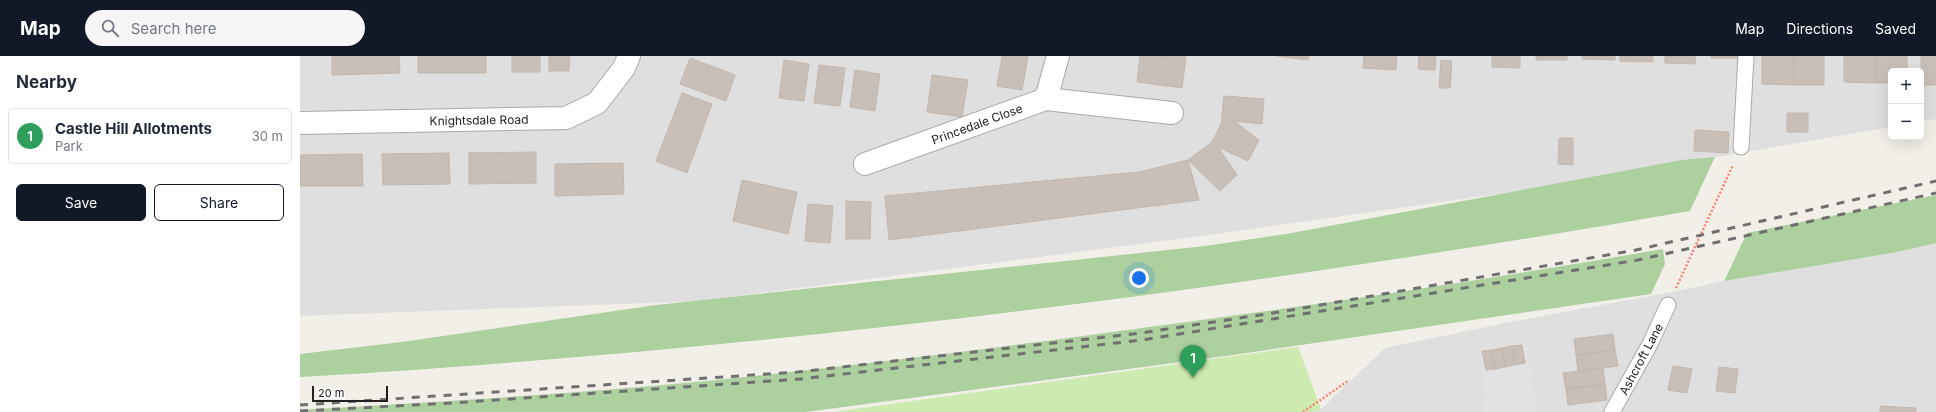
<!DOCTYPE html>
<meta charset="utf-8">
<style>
:root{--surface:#fff;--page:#f6f6f7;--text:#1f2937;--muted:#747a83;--line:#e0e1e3;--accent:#111827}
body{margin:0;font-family:Inter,sans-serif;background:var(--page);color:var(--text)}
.controls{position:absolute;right:12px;top:12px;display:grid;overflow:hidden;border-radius:6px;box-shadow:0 4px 16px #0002}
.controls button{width:36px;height:36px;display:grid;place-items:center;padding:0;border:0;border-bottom:1px solid var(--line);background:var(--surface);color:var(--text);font:20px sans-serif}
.scale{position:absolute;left:12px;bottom:10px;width:76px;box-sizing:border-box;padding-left:4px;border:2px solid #222;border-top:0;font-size:11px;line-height:14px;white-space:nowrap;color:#222;-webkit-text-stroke:3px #fff;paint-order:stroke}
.you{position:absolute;left:839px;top:222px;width:14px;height:14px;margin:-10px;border:3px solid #fff;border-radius:50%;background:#1a73e8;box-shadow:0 0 0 6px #1a73e833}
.badge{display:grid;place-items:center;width:26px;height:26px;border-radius:50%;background:var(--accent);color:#fff;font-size:13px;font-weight:700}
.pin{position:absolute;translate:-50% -33px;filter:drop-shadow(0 1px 2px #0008)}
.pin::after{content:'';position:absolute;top:21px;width:14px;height:12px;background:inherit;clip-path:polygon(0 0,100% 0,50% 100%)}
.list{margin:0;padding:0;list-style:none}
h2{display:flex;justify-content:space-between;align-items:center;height:52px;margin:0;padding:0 16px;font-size:17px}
h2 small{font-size:13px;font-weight:400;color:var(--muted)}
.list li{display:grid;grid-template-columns:26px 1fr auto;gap:12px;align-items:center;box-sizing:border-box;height:56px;margin:0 8px 8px;padding:0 8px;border:1px solid var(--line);border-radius:6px}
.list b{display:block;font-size:15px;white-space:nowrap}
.list p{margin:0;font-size:13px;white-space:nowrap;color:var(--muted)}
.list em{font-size:13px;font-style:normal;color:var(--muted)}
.actions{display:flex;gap:8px;padding:12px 16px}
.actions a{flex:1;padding:9px 0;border:1px solid var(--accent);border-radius:6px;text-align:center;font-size:14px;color:var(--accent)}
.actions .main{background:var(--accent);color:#fff}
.icon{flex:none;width:22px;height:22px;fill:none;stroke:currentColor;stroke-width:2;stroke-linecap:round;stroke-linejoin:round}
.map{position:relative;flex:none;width:1636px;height:356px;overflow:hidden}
header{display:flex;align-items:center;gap:24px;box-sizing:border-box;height:56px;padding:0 20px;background:var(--accent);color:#fff}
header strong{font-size:19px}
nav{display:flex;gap:22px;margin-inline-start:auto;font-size:14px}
.search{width:280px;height:36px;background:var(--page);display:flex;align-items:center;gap:10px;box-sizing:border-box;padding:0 14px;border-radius:22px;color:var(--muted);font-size:15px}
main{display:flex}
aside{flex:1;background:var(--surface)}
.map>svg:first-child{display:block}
</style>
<header>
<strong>Map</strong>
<div class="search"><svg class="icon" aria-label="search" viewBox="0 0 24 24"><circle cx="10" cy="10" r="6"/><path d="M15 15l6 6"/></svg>Search here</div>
<nav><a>Map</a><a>Directions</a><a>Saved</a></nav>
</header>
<main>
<aside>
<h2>Nearby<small></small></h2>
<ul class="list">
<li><span class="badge" style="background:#2e9e5b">1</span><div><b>Castle Hill Allotments</b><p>Park</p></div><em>30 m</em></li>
</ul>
<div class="actions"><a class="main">Save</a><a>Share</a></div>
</aside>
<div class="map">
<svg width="1636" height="356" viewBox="0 0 1636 356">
<rect width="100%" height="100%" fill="#f2efe9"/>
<path fill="#e0dfdf" d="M0,0H1636V63L1621,65V15H1591V71L1219,135L909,179L399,245L0,260Z
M1636,180V356H1013L1021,353L1085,292L1210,266L1382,234Z"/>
<path fill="#cdebb0" d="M998,291L1021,353L1013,356H533Z"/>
<path fill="#add19e" d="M1413,101H1415L1390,155C930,235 466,294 0,321V298L102,286L356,249L905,190L986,178L1382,104Z
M1636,139V187L1597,196L1424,225L1447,177Z
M1363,193L1365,208L1351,238L933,299L506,356H0V354C136,346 271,338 406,325C534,312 662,296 790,279C982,254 1173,226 1363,193Z"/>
<path fill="#e2e2e2" d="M1226,287L1237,356H1186L1180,294Z"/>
<path fill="#c7bfb8" stroke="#c4b6ab" d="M32,0H99L100,17L32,19Z
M118,0H186V17H118Z
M212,0H240V16H212Z
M249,0H270L269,15H249Z
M702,0H728L722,34L697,30Z
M840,0L886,1L882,32L837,26Z
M977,0H1009L1008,4Z
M1064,0H1097L1096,14L1063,12Z
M1119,0H1136L1135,14L1118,13Z
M1192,0H1220V12L1192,11Z
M1236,0H1267V4H1236Z
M1282,0H1315V4L1282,3Z
M1320,0H1353V6L1320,5Z
M1365,0H1396L1395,8L1365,7Z
M1411,0H1442V2H1411Z
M1462,0H1494V29L1462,28Z
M1494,0H1524V29H1494Z
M1544,0H1576V27L1544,26Z
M1576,0H1607V15H1591V27H1576Z
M1621,0H1636V29H1621Z
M390,2L435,19L426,45L380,28Z
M484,4L509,8L504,45L479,42Z
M1141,4L1152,5L1150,32H1139Z
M519,9L545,12L540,50L514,47Z
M555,14L580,18L575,55L550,51Z
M632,19L668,24L662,61L627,56Z
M382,37L412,48L387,117L356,105Z
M924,40L964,43L962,68L934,65L959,84L948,105L918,91L937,119L920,135L888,104L912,86L921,68Z
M1487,57H1508V76H1487Z
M1395,74L1429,76L1428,97L1394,95Z
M1259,82H1273V109L1258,108Z
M236,96V127L169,128V97Z
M149,97L150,128L83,129L82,98Z
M62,98L63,130H0V99Z
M888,104L899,144L589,184L585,140L839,116Z
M323,107L324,138L255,140V108Z
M442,124L497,136L488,178L433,165Z
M546,145L571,146L570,183H546Z
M508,148L533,150L530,187L505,185Z
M1313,278L1315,294L1276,299L1274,283Z
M1222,289L1225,307L1215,309L1212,290Z
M1212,290L1215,309L1205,311L1202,292Z
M1202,292L1205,311L1195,313L1192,294Z
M1192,294L1195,313L1186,314L1182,295Z
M1315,294L1318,310L1278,315L1276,299Z
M1373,310L1392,313L1387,337L1368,334Z
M1419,311L1438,313L1435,337L1416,335Z
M1303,312L1305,328L1266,333L1263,317Z
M1305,328L1307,344L1268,349L1266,333Z
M1580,350L1616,352V356H1580Z"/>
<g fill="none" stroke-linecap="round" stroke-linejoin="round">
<defs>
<path id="service" d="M1441,91L1446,0
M1312,356L1350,288L1368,249"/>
<path id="minor" d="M746,43L872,57
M0,67L266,62L297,47L324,12L329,0
M565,108L746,43L758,0"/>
</defs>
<use href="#service" stroke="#a9a9a9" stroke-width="17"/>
<use href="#minor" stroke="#a9a9a9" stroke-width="24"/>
<path stroke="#fa8072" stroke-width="2.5" stroke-dasharray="2 2" stroke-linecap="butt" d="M1376,232L1433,109
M1003,356L1048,325"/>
<use href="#service" stroke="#fff" stroke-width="15"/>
<use href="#minor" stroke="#fff" stroke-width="22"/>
<path stroke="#707070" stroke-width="3" stroke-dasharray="8 8" stroke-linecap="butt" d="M0,349L498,316L841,277L986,255L1336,194L1636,125
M0,355L152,347L500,323L842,284L1338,204L1636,137"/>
</g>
<g text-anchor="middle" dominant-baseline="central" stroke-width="3" stroke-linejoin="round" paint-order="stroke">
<g font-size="12" fill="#222" stroke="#fff">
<text transform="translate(179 64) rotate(-1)">Knightsdale Road</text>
<text transform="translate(677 68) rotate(-20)">Princedale Close</text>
<text transform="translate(1341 303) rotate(-62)">Ashcroft Lane</text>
</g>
</g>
</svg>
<div class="controls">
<button>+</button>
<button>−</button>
</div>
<div class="scale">20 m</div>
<div class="you"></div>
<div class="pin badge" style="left:893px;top:322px;background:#2e9e5b">1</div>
</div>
</main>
